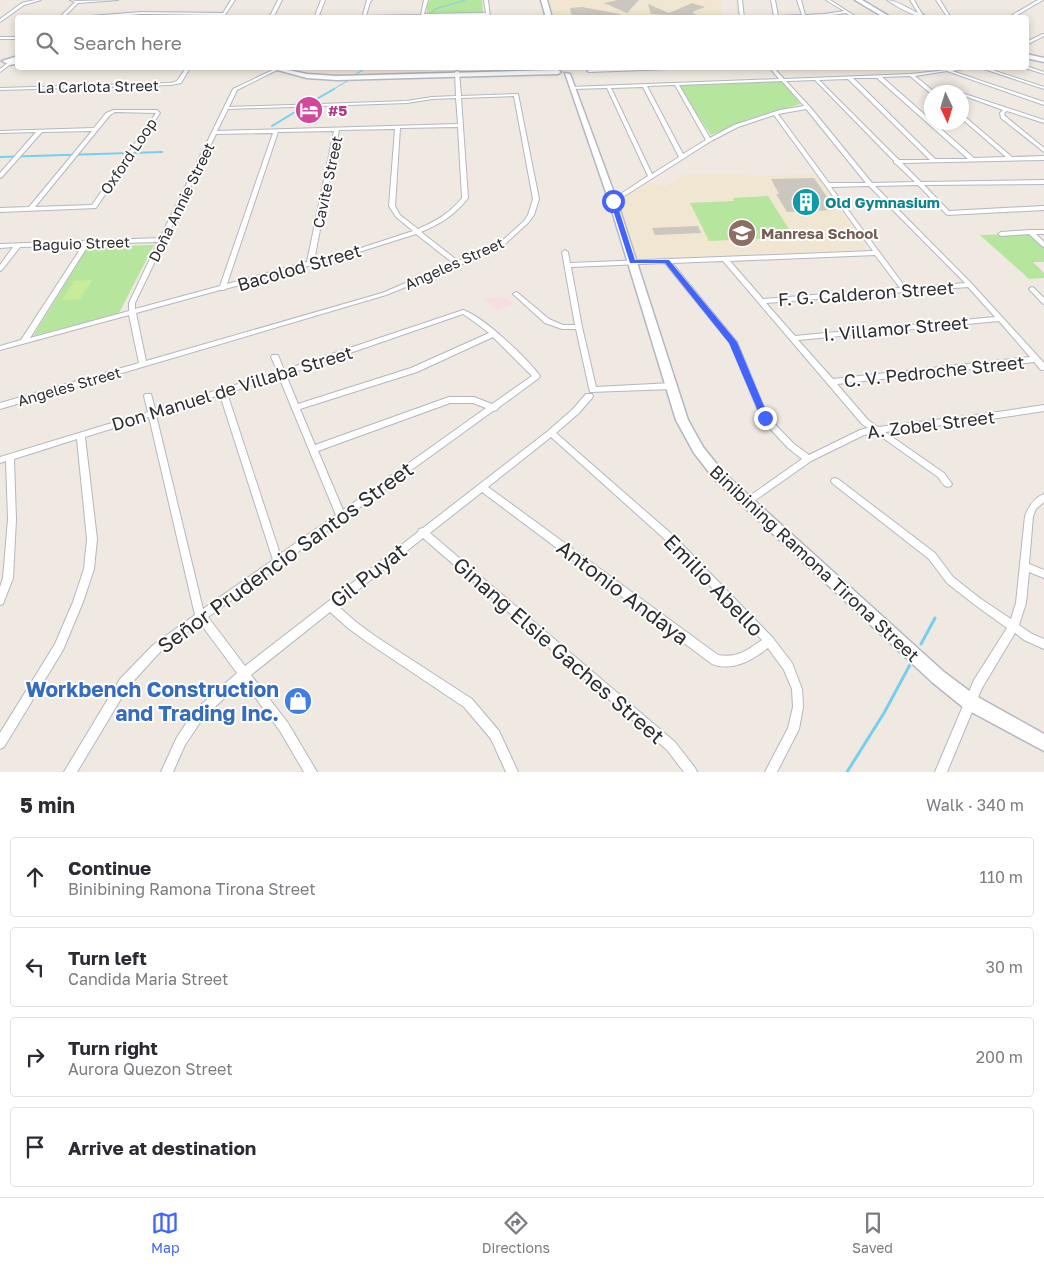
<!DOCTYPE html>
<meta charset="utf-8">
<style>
:root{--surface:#fff;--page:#f7f7f7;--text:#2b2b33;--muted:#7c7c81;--line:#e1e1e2;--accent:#4264fb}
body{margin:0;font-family:"Golos Text",sans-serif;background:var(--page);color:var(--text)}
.compass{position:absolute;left:924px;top:85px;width:45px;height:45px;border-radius:50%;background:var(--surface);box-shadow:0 2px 8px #0003;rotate:176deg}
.stop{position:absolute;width:15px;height:15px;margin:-11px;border:4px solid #4264fb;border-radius:50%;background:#fff}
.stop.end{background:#4264fb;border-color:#fff;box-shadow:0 1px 5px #0008}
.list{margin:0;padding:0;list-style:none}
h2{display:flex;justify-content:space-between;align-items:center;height:65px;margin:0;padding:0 20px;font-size:21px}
h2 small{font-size:16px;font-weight:400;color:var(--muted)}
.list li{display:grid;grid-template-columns:32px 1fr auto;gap:15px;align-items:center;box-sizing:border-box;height:80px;margin:0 10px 10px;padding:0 10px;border:1px solid var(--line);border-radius:5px}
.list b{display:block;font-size:19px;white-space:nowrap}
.list p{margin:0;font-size:16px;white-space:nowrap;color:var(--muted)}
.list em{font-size:16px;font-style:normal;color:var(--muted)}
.icon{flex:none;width:28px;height:28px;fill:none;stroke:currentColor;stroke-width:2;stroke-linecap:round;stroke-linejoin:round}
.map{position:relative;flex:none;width:1044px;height:772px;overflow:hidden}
.search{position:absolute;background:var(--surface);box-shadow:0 2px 8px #0003;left:15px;right:15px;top:15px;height:55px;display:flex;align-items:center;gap:12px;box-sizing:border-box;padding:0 18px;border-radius:5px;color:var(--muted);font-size:19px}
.sheet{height:425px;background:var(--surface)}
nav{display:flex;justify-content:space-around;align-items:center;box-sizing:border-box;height:70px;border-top:1px solid var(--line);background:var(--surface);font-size:14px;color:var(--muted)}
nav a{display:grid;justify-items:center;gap:2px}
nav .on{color:var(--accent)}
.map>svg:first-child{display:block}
</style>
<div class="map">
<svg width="1044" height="772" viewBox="0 0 1044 772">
<rect width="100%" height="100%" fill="#efe9e1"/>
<path fill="#f0e6d1" d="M548,0H721V15L701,18L554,17Z
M724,174L759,176L816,174L867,249L639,261L619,202L650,183L664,187L683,175Z"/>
<path fill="#f5dfe0" d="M506,297L514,304L496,311L483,298Z"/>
<path fill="#b6e59e" d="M430,0H482L483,13L427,14V5Z
M782,81L800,104L749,120L711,135L677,85Z
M768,196L794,237L709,241L690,203L734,201L733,198Z
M1031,234L1044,246V262H1033L1044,273V278L1029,279L980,235Z
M154,245L119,313L33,336L88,247Z"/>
<path fill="#c9ec9a" d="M92,280L80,299L62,300L74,281Z"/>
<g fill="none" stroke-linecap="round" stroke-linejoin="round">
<path stroke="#75cff0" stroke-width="1" d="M426,18L435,9L465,0
M356,74L366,68
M332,90L349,80"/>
<path stroke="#75cff0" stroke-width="2" d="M308,104L334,89
M272,126L300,109
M0,157L162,152"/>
<path stroke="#75cff0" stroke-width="3" d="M921,644L935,618
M847,772L884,713L912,661"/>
</g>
<path fill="#cbc7bf" d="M618,0H639L627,13L604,3Z
M692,3L705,7L692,12L699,17L651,14L648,4L669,13Z
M582,7L620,14V18H572L570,8Z
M814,178L836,210L787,212L776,194H779L771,179Z
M698,226L701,233L655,235L652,228Z"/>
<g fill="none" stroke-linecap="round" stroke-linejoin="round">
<defs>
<path id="street" d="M35,0H41L24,5L0,22V19L22,3Z
M70,0L77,1L118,0L78,3L63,18H59L75,2Z
M231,0H235L223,18H220L221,15L141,14L90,18H65L141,12L223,13Z
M278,0H282L273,18H269Z
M321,0H325L318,18H314Z
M367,0H372L370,2L366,16L421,15L424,0H428L424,14L486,13L484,0H488L490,18H486V15L362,18Z
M738,0H742L744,18H740Z
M771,0H775L778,16L802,15L797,0H801L805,15L825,14L844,11L826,0H830L858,18H854L846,13C814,18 781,18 749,18L774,16Z
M887,0C896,0 909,9 918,13L910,0H914L922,14L930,18C916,18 899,8 887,0Z
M936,0H940L951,18H948Z
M1038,0H1043L1012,18H1007Z
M1043,34H1044V36L1026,45V42Z
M0,37H18V39H0Z
M9,62L12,63L0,72V69Z
M1026,66L1044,72V74L1025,68H1026Z
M186,68H190L181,83L171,85L0,90V88L171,83L177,81Z
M277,68H281L237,90L229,107L407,101L432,97L456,96L455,72L457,71L459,72L461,96L518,94L539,199L534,215L528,223L505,244L460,265L386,295L0,409V403L139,363L129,315L0,350V346L21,340L83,245L20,247L2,270L0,271V265L13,247L0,248V244L160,238L233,89ZM514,96L533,199L528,215L524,221L501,242L486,250L458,261L421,232C440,224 455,215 468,198L461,98ZM456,98L458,124L217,131L228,109L407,103L432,99ZM458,127L462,198C450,213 436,221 418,229L400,215L395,206L400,128ZM395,129L389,206L396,217L413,231L358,249L314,261L339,130ZM334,131L307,262L227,284L278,132ZM273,133L220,286L135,309V303L216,134ZM416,234L453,263L382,293L146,361L136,313L220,290H224L225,289L308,266H312L313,265L362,251ZM158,242L129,303V311L30,338L89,244Z
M650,68H672L670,69L589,72L587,71L589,70Z
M770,68H774L784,79L911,74L965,68L964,69L952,71L1044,102V105L947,71L915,76L932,90L956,91L958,92L930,93L910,76L882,77L932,121V122H933L974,158L1006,157L962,119V116H964L1012,157L1044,156V160L902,163L921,182L1044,180V184L924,185L949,211L1044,206V210L948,215L946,214L918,185L875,186L972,284L1044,363V370H1041L1034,362L837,384L868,420L878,427L984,414L1044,405V411L984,420L885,432L944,473L952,484L951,486C944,489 942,482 938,477L876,433L864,435L811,461L750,504L747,506L744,504L743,502L744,500L802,459L788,448L762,420L730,343L665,263L571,267L582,327L596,387L672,383L676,386L672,389L590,392L576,329H562L545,323L513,294L516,292L518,293L549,319L563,325H575L562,252L565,250L568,252L570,263L873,251L774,115L738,127L711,141L615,202H611L610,201L648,176L607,88L572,89H570V87L779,79ZM853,78H877L968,159H935ZM848,79L930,160H899L819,80ZM815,80L894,161V163L896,164L915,182L872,183L811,108L786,81ZM782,81L804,106L780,110L734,125L710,138L679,85ZM675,85L706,140L683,154L647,86ZM643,87L679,157L652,174L611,88ZM806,109L807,110L866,183H829L778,114ZM869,186L965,283L906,288L831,187ZM875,255L900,288L763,299L730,261ZM723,261L862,424L868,428L860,430L809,455L794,444L768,417L737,342L672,263ZM968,287L995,317L795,336L766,303ZM999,321L1030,357L833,379L798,340Z
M981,68H986L1044,87V89Z
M962,93L1044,120V123L1007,111L1004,113L1005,116L1044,148V152L1001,118L1000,113L1003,110L962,95Z
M114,110H157L160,113L96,208L0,212V208L29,207L92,131L42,132L2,177L0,178V173L36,132L0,133V131L94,128L106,113ZM115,112L156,113L92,205L35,207L110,115Z
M1030,230H1044V234H1036L1044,242V247L1042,246L1029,234L1001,236L998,234L1001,232Z
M1032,287L1034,288L1044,298V304L1042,303L1030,290L1029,289L1030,288Z
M463,310C484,317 527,358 540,376L539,378L498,408L497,410L493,411L208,617L245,666L418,532L419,529L423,528L548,431L573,409L586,394H592L593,396L592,398L579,413L556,433L675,537L773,638L792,663L802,689L803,707L799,729L777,772H765L788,728L793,707L792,689L784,670L768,648C752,660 733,672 712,664L482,492L430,533L675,742L695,768L697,772H684L667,750L423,538L338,606L356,622L375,636L472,699L499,731L518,772H506L491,739L464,707L367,642L348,628L330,612L251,675L288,723L317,772H304L280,731L243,681L203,718L185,745L173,772H161L177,737L195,710L237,673L200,623L161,651L128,687L77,772H64L120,679L153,645L195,615L149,417L85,437L97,539L94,569L83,602L63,650L4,747L0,749V733L55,644L73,602L84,569L87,539L77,439L14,459L16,519L13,578L3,604L0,605V587L3,578L8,519L6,461L0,463V457L148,412L144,396L145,394H151L155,409L218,390L219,388H225L278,372L271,357L272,355H278L284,370ZM463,314L476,323L489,333L411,368L298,404L286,375ZM493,337L532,376L492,404L474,397H449L315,445L300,409L417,372ZM279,377L336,515L280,554L227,393ZM220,395L273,560L203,609L156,415ZM450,403H473L486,408L343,510L318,451ZM551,437L669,543L762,640C746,651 738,658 718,655L488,487Z
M835,478L838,479L935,553L953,577L981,599L1011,619L1016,603L1025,516C1029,506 1034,498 1044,494V502L1036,509L1033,516L1029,564L1044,570V578L1029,572L1026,603L1019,625L1032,634L1044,639V649L1024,640L1015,633L982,688L947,772H935L974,680L1007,628L975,605L947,583L929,559L832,483L831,481L832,479Z"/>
<path id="secondary" d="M541,0H547L552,18H546Z
M855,0H862L892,18H885Z
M1026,54L1044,58V62L1026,58Z
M18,56V63L10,65L2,61Z
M270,68H279L307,74L337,76L558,70L561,72L558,74L337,80L307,78Z
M565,73L570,74L617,201L688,420L703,447L724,473L944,672L976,696L1044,734V751L964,708L932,682L716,481L694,453L676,420L609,201Z"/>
</defs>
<use href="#street" stroke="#b4b7c1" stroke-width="2"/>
<use href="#secondary" stroke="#b4b7c1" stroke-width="3"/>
<use href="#street" fill="#fff" fill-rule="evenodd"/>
<use href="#secondary" fill="#fff" fill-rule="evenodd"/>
</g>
<path fill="#4264fb" d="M613,199L616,201L635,260H669L737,342L769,418L768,420L765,421L761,418L729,343L665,263H630L610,201Z"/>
<defs>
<symbol id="hotel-disc" viewBox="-11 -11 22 22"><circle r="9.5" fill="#d1479c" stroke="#fff"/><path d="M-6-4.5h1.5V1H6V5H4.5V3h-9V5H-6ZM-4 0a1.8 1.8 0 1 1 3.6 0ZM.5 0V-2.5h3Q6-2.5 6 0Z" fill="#fff"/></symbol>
<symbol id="building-disc" viewBox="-11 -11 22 22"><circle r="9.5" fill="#0f9aa8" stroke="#fff"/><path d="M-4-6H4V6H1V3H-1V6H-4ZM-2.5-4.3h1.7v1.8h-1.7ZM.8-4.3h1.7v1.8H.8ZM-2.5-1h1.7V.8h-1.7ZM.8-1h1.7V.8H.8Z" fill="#fff"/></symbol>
<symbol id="school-disc" viewBox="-11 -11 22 22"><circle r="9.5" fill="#8d6e63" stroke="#fff"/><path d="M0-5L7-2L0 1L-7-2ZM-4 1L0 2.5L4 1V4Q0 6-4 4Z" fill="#fff"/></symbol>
<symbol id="shop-disc" viewBox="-11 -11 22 22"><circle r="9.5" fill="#3f7fe0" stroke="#fff"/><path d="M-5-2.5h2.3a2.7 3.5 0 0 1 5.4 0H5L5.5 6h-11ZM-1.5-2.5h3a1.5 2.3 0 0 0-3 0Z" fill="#fff"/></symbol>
</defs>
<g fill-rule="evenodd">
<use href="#hotel-disc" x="293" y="94" width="32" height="32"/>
<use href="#building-disc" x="790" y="186" width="32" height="32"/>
<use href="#school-disc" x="726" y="217" width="32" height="32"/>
<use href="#shop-disc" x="282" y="685" width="32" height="32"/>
</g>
<g text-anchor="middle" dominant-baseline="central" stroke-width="4" stroke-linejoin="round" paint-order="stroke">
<g font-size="15" fill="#2e2e2e" stroke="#fff">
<text transform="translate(98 86) rotate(-1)">La Carlota Street</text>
<text transform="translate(128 156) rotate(-56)">Oxford Loop</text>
<text transform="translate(327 182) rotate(-78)">Cavite Street</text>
<text transform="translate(181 202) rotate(-64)">Doña Annie Street</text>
<text transform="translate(81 243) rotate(-2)">Baguio Street</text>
<text transform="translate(454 263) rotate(-24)">Angeles Street</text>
<text transform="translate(69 386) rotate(-16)">Angeles Street</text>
</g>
<g font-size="15" font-weight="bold" fill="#b23c85" stroke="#fff" text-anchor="start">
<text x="328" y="110">#5</text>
</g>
<g font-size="15" font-weight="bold" fill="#0d838f" stroke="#fff" text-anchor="start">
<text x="825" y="202">Old Gymnasium</text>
</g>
<g font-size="15" font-weight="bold" fill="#785e54" stroke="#fff" text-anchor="start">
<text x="761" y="233">Manresa School</text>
</g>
<g font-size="18" fill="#2e2e2e" stroke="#fff">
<text transform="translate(299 267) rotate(-16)">Bacolod Street</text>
<text transform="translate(866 293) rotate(-4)">F. G. Calderon Street</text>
<text transform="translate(896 328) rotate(-5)">I. Villamor Street</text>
<text transform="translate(934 371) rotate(-6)">C. V. Pedroche Street</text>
<text transform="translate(232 388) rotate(-17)">Don Manuel de Villaba Street</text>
<text transform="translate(931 424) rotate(-7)">A. Zobel Street</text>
<text transform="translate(815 563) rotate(43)">Binibining Ramona Tirona Street</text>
</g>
<g font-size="21" fill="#2e2e2e" stroke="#fff">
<text transform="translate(285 557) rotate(-36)">Señor Prudencio Santos Street</text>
<text transform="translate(368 575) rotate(-38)">Gil Puyat</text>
<text transform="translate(714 585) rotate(46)">Emilio Abello</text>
<text transform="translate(623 592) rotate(37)">Antonio Andaya</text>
<text transform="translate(559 650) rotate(41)">Ginang Elsie Gaches Street</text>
</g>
<g font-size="21" font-weight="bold" fill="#366cbe" stroke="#fff" text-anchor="end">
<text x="279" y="689">Workbench Construction<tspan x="279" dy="24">and Trading Inc.</tspan></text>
</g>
</g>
</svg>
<svg class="compass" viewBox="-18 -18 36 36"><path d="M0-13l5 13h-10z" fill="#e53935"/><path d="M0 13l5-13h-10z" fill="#7c7c81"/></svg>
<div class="stop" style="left:613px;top:201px"></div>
<div class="stop end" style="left:765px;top:418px"></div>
<div class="search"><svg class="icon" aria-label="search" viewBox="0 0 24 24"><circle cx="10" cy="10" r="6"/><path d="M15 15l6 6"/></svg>Search here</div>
</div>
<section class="sheet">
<h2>5 min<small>Walk · 340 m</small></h2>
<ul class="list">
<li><svg class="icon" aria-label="ahead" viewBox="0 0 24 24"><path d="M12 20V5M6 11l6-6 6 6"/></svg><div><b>Continue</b><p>Binibining Ramona Tirona Street</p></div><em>110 m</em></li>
<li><svg class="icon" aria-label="left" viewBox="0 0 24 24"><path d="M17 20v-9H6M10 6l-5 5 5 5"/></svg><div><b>Turn left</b><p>Candida Maria Street</p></div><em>30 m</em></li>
<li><svg class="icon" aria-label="right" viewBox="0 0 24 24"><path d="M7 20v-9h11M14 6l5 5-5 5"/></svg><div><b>Turn right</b><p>Aurora Quezon Street</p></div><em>200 m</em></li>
<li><svg class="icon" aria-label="arrive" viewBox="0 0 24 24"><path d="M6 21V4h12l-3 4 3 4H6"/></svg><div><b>Arrive at destination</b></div></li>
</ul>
</section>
<nav>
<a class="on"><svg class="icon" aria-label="map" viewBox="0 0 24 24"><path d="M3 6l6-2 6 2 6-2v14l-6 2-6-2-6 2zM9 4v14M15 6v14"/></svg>Map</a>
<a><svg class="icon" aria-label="directions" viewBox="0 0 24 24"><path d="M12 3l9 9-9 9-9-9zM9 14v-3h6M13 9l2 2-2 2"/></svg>Directions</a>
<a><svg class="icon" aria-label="saved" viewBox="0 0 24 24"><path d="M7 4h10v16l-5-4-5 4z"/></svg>Saved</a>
</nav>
